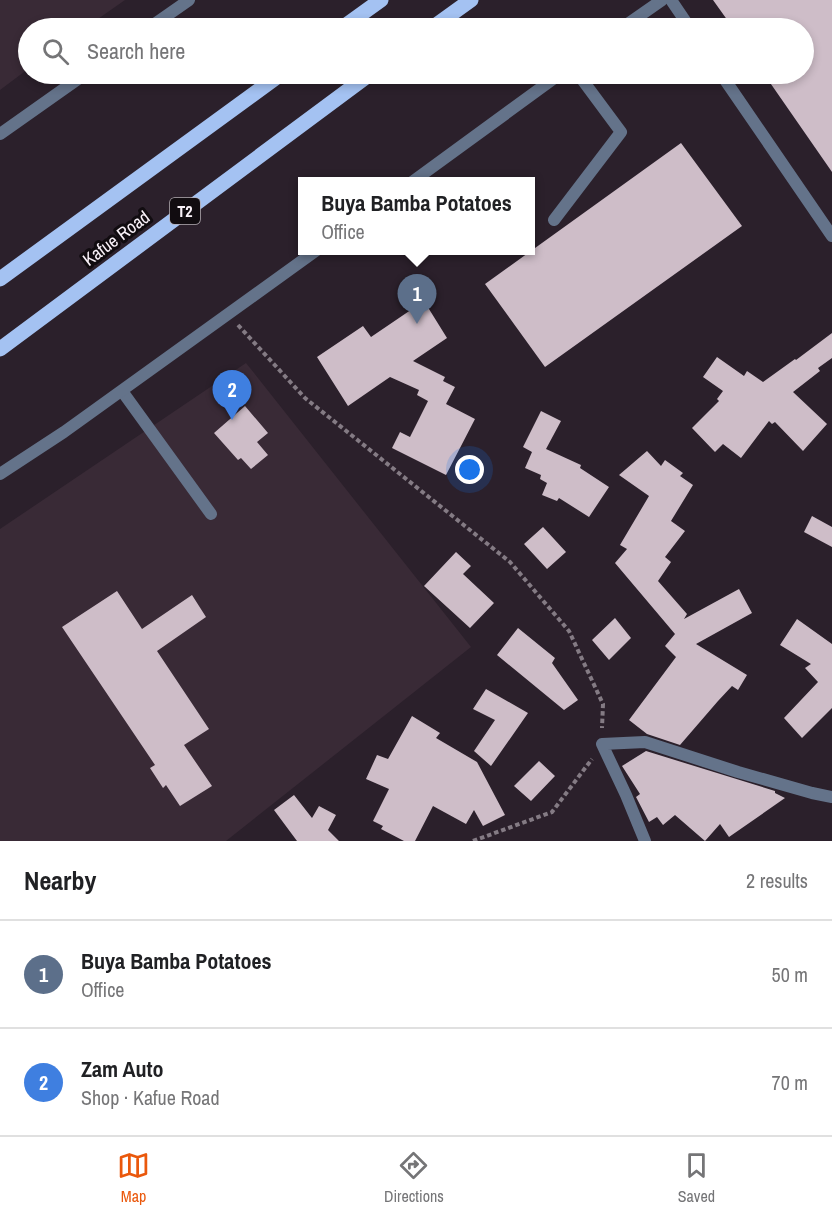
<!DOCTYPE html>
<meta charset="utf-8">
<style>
:root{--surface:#fff;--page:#f6f6f6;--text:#202124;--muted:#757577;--line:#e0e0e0;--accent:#ea580c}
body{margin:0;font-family:"Archivo Narrow",sans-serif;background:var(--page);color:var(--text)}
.you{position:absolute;left:470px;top:470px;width:21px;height:21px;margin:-15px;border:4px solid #fff;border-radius:50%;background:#1a73e8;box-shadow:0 0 0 9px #1a73e833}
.badge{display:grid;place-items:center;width:39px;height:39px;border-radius:50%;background:var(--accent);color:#fff;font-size:20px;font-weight:700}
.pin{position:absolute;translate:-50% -50px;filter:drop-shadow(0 2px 3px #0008)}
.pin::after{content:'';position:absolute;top:32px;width:21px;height:18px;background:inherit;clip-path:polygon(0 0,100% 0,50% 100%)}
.popup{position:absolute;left:298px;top:177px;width:237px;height:78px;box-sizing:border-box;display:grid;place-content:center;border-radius:0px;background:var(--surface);filter:drop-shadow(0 2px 4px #0005);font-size:20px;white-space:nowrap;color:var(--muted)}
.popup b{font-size:22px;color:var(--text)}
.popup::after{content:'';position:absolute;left:50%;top:100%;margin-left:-12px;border:12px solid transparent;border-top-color:var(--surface)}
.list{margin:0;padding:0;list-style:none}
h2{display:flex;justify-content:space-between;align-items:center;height:78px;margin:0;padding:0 24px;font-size:26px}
h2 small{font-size:20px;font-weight:400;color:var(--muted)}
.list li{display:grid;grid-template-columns:39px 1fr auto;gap:18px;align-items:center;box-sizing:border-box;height:108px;padding:0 24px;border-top:2px solid var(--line)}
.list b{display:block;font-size:22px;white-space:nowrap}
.list p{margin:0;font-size:20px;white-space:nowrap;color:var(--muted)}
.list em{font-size:20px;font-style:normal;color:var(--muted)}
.icon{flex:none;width:33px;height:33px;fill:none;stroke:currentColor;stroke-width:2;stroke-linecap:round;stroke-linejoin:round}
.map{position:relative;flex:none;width:832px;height:841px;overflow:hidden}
.search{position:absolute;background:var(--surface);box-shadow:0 3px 9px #0003;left:18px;right:18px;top:18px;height:66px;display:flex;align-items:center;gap:15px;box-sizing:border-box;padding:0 21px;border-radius:33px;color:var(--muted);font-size:22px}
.sheet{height:294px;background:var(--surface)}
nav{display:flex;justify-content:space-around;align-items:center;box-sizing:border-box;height:84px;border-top:2px solid var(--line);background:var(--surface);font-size:16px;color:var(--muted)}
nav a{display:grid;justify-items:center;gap:3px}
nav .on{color:var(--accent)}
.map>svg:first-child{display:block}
</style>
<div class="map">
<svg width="832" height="841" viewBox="0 0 832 841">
<rect width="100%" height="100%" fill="#2b202b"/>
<path fill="#392a36" d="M0,0H125L85,28H28V69L0,90Z
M246,363L471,647L226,841H0V529Z"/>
<path fill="#cebdc8" d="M713,0H832V172L764,74H804V28H733Z
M681,143L742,226L545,367L485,284Z
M424,301L447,338L413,361L445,377L443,381L455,387L446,404L475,419L446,475L392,448L400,432L410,437L428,401L417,395L419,390L390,377L348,406L317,357L363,326L371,337Z
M832,333V358L818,368L820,371L793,392L827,424L803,451L775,422L772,424L769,421L741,458L723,444L715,452L692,428L719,401L717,399L723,391L703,377L717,357L744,376L747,371L763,382L795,359L796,360Z
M245,406L268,433L257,442L268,455L251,469L241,458L238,460L214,433Z
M541,411L561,421L546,449L581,465L580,468L609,487L589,517L559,498L557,501L542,495L547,483L540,479L541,475L525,468L532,452L523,447Z
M647,451L661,466L665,460L683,473L680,476L693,485L671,521L685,531L665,557L671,562L658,581L687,614L684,619L739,589L752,613L696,644L747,675L738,690L732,686L718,701L680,745L647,734L629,720L676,657L665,646L675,634L615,563L627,549L620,545L649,496L619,475Z
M812,516L832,527V547L804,532Z
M543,527L566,552L547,569L524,544Z
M456,552L471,566L463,574L494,603L470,628L424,586Z
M117,591L142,629L192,595L206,617L157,651L209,729L184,745L212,786L180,806L166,785L163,788L150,768L155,765L62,627Z
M615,618L631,638L609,660L592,640Z
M797,619L832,644V708L802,738L784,718L818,682L805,668L811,664L780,645Z
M518,628L555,658L552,663L578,700L564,710L497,655Z
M486,689L528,713L491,766L474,751L495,720L473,709Z
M412,716L440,733L436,738L477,762L505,815L483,826L474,810L466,824L433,806L415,841H404L381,829L383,826L373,821L389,789L366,779L377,755L388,759Z
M646,751L775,791V793L785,798L729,837L720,824L705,841L675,815L663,825L657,817L649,822L636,797L640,794L622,766Z
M539,761L555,776L531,801L514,786Z
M294,795L312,818L319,806L336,815L328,830L339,841H297L274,810Z"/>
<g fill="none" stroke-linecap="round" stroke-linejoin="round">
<path stroke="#847b84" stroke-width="4" stroke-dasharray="4.5 3" stroke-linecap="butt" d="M238,325L305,398L510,562L569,631L603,704L602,728
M473,841L552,812L592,759"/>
<path stroke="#64738a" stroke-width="12" d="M671,0L690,28
M721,74L832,236
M554,220L621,132L578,74
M122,391L211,514"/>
<path stroke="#64738a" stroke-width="12" d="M149,28L189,0
M622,28L662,0
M0,134L85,74
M412,182L560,74
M0,474L64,432L317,250
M645,841L626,795L602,744L645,742L738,772L812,793L832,797"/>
<path stroke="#a4c2f2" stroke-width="15" d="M342,28L381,0
M432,28L471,0
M0,279L281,74
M0,349L370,74"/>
</g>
<g text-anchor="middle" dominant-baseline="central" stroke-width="6" stroke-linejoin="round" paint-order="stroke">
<rect fill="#110c10" stroke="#b4adb3" stroke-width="1.5" x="170" y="198" width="30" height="26" rx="4.5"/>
<g font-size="16" font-weight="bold" fill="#faf2f9">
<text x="185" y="211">T2</text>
</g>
<g font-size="18" fill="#faf2f9" stroke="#110c10">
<text transform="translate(116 238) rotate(-37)">Kafue Road</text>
</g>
</g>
</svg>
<div class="you"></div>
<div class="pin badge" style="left:417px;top:324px;background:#5c6f8a">1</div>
<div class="popup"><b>Buya Bamba Potatoes</b>Office</div>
<div class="pin badge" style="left:232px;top:420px;background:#3f7fe0">2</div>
<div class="search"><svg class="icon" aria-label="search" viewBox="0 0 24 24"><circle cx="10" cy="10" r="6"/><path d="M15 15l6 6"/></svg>Search here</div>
</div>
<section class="sheet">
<h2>Nearby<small>2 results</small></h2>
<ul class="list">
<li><span class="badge" style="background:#5c6f8a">1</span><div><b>Buya Bamba Potatoes</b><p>Office</p></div><em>50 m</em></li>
<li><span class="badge" style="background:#3f7fe0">2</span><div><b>Zam Auto</b><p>Shop · Kafue Road</p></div><em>70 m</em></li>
</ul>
</section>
<nav>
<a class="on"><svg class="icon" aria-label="map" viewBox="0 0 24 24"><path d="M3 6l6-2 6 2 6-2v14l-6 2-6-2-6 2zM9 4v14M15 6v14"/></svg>Map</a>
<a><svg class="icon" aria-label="directions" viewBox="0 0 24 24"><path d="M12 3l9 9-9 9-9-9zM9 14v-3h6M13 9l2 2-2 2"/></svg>Directions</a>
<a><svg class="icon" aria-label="saved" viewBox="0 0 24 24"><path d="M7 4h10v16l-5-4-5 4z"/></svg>Saved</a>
</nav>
